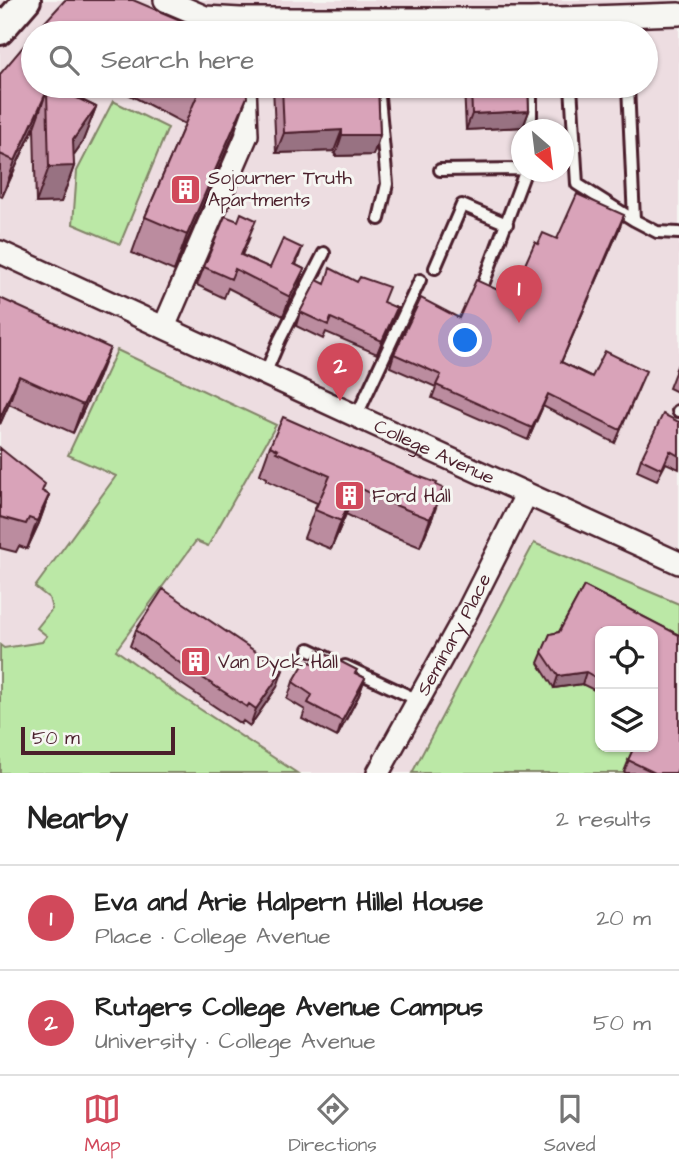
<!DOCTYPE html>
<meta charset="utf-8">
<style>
:root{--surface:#fff;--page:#f6f6f6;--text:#222;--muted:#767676;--line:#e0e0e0;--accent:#d1495b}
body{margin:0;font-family:"Architects Daughter",sans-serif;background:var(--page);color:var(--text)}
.controls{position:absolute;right:21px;bottom:21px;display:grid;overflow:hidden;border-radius:14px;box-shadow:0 2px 5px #0004}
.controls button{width:63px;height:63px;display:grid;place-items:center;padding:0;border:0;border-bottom:2px solid var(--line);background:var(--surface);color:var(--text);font:35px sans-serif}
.compass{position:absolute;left:511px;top:119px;width:63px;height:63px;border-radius:50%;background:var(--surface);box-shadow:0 2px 5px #0004;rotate:152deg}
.scale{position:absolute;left:21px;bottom:18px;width:154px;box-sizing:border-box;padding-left:7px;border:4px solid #4a1f2b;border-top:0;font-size:19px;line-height:24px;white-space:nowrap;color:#4a1f2b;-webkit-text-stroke:5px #f6f6f2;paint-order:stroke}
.you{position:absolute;left:466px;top:341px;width:24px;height:24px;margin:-18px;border:5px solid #fff;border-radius:50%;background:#1a73e8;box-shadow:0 0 0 10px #1a73e833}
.badge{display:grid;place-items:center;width:46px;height:46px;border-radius:50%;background:var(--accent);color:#fff;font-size:23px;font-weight:700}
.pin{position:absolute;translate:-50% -58px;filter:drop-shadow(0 2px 4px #0008)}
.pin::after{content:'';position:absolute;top:37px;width:24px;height:21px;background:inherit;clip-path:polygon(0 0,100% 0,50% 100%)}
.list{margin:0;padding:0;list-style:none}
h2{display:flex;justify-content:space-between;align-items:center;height:91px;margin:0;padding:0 28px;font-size:30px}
h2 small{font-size:23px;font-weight:400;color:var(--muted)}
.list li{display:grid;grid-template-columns:46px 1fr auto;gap:21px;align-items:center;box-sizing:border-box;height:105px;padding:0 28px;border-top:2px solid var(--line)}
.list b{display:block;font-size:26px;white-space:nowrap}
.list p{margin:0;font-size:23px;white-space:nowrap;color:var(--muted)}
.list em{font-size:23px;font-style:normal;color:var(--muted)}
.icon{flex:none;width:38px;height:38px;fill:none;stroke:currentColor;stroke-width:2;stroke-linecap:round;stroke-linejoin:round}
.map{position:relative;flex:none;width:679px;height:773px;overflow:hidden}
.search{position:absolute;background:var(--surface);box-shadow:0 2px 5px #0004;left:21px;right:21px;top:21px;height:77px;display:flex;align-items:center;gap:18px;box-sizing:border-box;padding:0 24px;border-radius:38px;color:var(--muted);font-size:26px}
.sheet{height:301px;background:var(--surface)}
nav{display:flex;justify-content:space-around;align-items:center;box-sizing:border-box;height:98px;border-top:2px solid var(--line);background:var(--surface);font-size:19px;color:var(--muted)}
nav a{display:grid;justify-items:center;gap:4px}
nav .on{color:var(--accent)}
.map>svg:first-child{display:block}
</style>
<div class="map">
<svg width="679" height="773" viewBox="0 0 679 773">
<rect width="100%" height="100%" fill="#f6f6f2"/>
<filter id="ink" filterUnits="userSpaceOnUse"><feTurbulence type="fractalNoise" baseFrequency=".0143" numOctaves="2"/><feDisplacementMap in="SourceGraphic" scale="14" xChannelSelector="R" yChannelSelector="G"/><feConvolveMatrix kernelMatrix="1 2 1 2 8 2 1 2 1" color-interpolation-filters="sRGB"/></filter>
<g filter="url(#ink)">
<path fill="#eddde1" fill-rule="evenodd" d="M0,0H679V773H0ZM33,33H646V86H33ZM522,130H564V172H522ZM600,631H653V747H600Z"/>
<path fill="#bbe8a6" stroke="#828468" stroke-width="2" fill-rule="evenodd" d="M113,101L168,128L120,244L73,224L77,171Z
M117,350L276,425L208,546L196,541L116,650L177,694L297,773H0V645L4,648L42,642L47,636L37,628L52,609L49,598L35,587L116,476L68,455Z
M534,543L679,604V773H412ZM600,631H653V747H600Z"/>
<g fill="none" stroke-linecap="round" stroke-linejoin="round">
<defs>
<path id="service" d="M378,86L387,184L379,219
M571,86L577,184L634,220L657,232L679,233
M628,86L634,220
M531,130V86
M440,170L522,169
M435,268L462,205L507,224
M484,282L525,172
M265,374L280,339L324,253
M678,411H679
M357,415L420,280
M309,649L330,659
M345,666L418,700"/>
<g id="minor">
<path d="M165,0L205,17L240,19H531L679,14"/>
<path id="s1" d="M0,252C226,356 452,461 679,563"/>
<path d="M164,327L247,135L245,86"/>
<path id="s2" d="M378,773L466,614L526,495"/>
</g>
<path id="tertiary" d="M0,31L27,0"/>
</defs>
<use href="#service" stroke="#4a1f2b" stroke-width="16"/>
<use href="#minor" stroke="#4a1f2b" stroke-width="26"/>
<use href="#tertiary" stroke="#4a1f2b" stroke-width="32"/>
<use href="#service" stroke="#f6f6f2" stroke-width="10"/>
<use href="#minor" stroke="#f6f6f2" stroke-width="21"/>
<use href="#tertiary" stroke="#f6f6f2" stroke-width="26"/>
</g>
<path fill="#bb8c9f" stroke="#4a1f2b" stroke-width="2" d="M0,74L33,86H74L68,93L96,107L82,143L73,156L74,166L61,202L36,203L34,127L2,197L0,196Z
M113,86H246L234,133L174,271L132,253L145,217L185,124Z
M273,86H378L380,135L373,155L335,156L334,151L276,153Z
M464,86H528L529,111L523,127L466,130Z
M620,227L561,362L592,377L641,383L615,443L543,406L528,440L432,398L436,387L390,367L394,354L459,318L511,296L557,239Z
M249,239L242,255L270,268L302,248L296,265L304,269L298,287L283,316L228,288L224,298L197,285L204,267Z
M325,284L397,308L392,321L377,354L326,332L323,339L296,326L300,312Z
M0,298L99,376L73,433L9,404L0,424Z
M679,362V393L669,388Z
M679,422V469L666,463L657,480L637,471L641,459Z
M270,446L436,485L433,516L420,547L385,533L346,514L331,549L304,538L317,503L266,480L267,478L260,474Z
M0,448L42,491L49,495L39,523L27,549L19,546L16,552L0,548Z
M584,586L679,635V770L677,773H626L624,772L634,747H653V631H600V693L582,684L554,688L538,663L550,634L559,632Z
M136,630L277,687L250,726L243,721L241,724L171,677L130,646Z
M312,663L356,673L365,678L359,695L337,737L302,719L305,710L287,699L293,682Z"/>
<path fill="#987282" stroke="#4a1f2b" stroke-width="2" d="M58,86H74L48,118L56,88Z
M47,91L34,127L2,197L15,161Z
M247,97L234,133L174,271L187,235Z
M96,107L82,143L66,166H74L61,202L36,203L49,167L73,140Z
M529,111L523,127L466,130L472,114Z
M342,130L334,151L276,153L284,133Z
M342,135H380L373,155L335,156Z
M624,215L620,227L556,374L561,362Z
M304,269L298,287L283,316L290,297Z
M397,308L392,321L377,354L382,341Z
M110,348L99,376L73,433L83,405Z
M19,376L9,404L0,424V418Z
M548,394L543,406L528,440L532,428Z
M356,486L346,514L331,549L341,521Z
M443,488L433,516L420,547L430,519Z
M49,495L39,523L27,549L37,521Z
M283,670L277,687L250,726L256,709Z
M586,672L582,684L554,688L558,676Z
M365,678L359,695L337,737L342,721Z"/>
<path fill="#d9a3b9" stroke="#4a1f2b" stroke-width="2" d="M65,0H133L206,31L250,30V33H35Z
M341,31H379V33H341Z
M33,35V86H58L56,88L96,107L73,140L74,166L49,167L47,91L15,161L0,154V74Z
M194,86H246L247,97L187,235L145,217L200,89Z
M282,86H378L380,135H342V130L284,133Z
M471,86H528L529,111L472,114Z
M577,194L624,215L561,362L592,377L605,351L646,371L620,430L548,394L532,428L436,385L441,375L394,354L421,298L459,318L476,280L511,296L535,242L538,244L543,233L557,239Z
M241,213L256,220L241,255L270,268L283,239L302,248L294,264L304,269L290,297L235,269L231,279L204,267L225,216L238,221Z
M330,268L357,282L360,277L389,287L383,302L397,308L382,341L331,318L328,325L300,312L317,280L325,284Z
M0,298L110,348L83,405L19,376L0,418Z
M679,362V373L675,371Z
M663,414L679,422V456L670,451L662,469L641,459Z
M283,417L410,473L437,483L436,485L443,488L430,519L395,505L356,486L341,521L315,510L330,476L276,452L278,450L270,446Z
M0,448L45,484L42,491L49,495L37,521L29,518L26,524L0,517Z
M584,586L679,635V766L676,773H655L628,760L634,747H653V631H600V680L586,672L558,676L542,652L550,634L559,632Z
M163,589L283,670L256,709L249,704L247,707L177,661L136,630Z
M318,650L357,670L355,673L365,678L342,721L308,703L312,695L293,682L306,660L312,663Z"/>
</g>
<defs>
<symbol id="building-square" viewBox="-11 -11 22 22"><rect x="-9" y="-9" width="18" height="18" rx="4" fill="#d1495b" stroke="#f6f6f2"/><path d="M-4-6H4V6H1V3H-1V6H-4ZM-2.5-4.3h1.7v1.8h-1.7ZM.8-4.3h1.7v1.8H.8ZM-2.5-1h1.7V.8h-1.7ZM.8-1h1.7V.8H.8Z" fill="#fff"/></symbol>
</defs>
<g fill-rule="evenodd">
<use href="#building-square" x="168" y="172" width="35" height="35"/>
<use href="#building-square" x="332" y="478" width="35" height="35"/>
<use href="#building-square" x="178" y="644" width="35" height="35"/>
</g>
<g text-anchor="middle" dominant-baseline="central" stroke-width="6" stroke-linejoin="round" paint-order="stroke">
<g font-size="19" fill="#4a1f2b" stroke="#f6f6f2" text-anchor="start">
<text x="208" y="178">Sojourner Truth<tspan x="208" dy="22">Apartments</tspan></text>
<text x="372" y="496">Ford Hall</text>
<text x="218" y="662">Van Dyck Hall</text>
</g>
<g font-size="19" fill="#4a1f2b" stroke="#f6f6f2">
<text stroke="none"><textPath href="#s1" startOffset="478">College Avenue</textPath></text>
<text stroke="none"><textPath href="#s2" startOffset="158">Seminary Place</textPath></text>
</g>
</g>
</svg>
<div class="controls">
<button><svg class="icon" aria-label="locate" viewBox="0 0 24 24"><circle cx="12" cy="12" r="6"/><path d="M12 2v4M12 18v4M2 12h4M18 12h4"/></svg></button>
<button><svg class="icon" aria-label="layers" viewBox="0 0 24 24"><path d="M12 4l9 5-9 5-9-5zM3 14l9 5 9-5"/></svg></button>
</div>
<svg class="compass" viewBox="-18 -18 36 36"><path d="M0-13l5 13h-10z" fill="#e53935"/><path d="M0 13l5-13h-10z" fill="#767676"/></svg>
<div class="scale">50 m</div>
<div class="you"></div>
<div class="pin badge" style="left:519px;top:323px">1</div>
<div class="pin badge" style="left:340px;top:401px">2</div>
<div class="search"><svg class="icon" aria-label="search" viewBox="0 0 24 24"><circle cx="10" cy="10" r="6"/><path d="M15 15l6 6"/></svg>Search here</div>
</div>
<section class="sheet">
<h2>Nearby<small>2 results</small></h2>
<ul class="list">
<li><span class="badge">1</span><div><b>Eva and Arie Halpern Hillel House</b><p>Place · College Avenue</p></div><em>20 m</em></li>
<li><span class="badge">2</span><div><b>Rutgers College Avenue Campus</b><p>University · College Avenue</p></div><em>50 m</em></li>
</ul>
</section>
<nav>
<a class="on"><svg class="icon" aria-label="map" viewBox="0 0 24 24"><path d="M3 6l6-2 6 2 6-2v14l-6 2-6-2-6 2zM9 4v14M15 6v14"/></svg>Map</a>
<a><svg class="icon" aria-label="directions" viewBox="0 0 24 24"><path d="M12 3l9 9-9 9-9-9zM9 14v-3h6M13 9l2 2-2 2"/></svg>Directions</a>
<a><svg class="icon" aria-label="saved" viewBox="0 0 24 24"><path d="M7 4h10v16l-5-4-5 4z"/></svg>Saved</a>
</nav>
